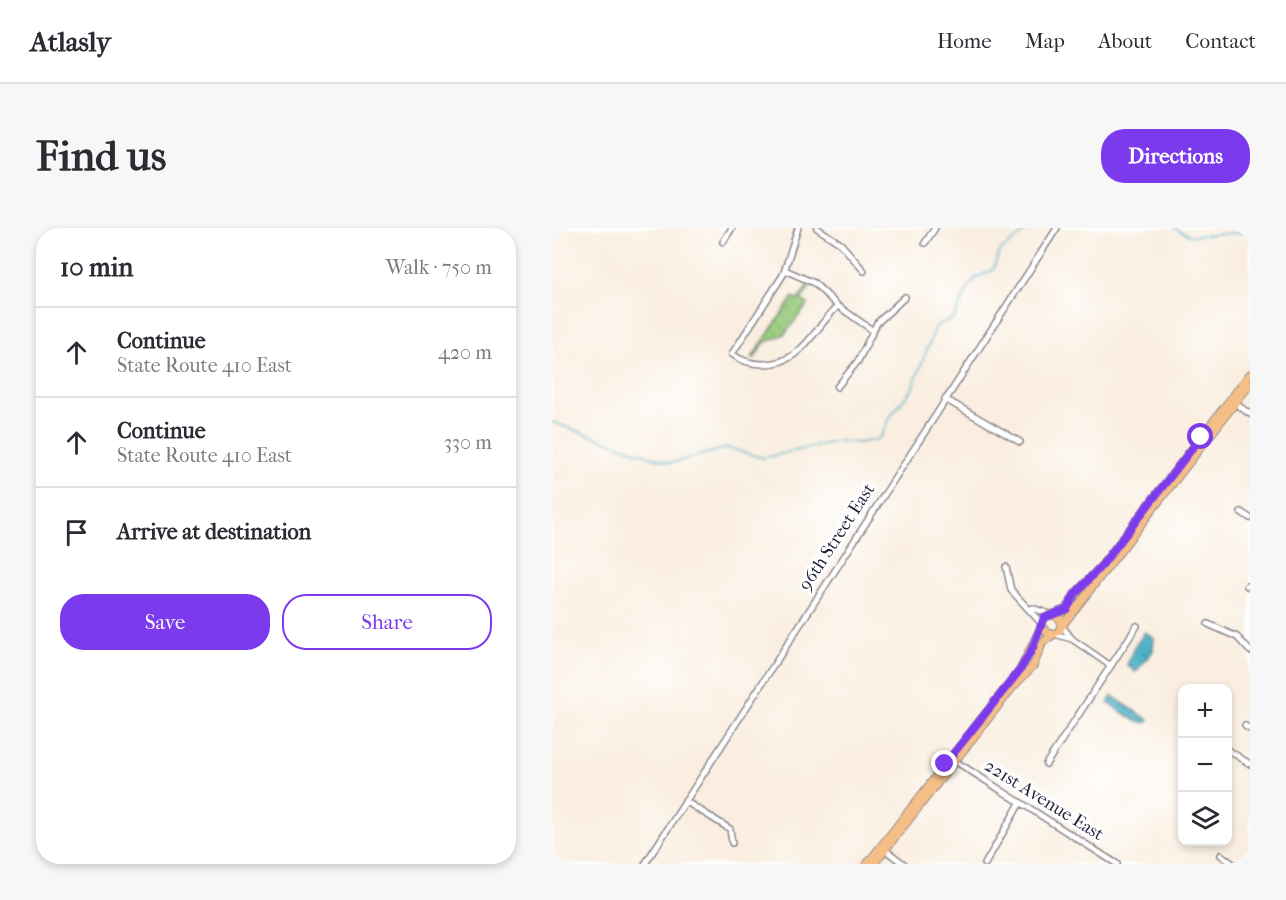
<!DOCTYPE html>
<meta charset="utf-8">
<style>
:root{--surface:#fff;--page:#f7f7f7;--text:#2b2b33;--muted:#7c7c81;--line:#e1e1e2;--accent:#7c3aed}
body{margin:0;font-family:"IM FELL French Canon",serif;background:var(--page);color:var(--text)}
.controls{position:absolute;right:18px;bottom:18px;display:grid;overflow:hidden;border-radius:12px;box-shadow:0 3px 9px #0003}
.controls button{width:54px;height:54px;display:grid;place-items:center;padding:0;border:0;border-bottom:2px solid var(--line);background:var(--surface);color:var(--text);font:30px sans-serif}
.stop{position:absolute;width:18px;height:18px;margin:-14px;border:4px solid #7c3aed;border-radius:50%;background:#fff}
.stop.end{background:#7c3aed;border-color:#fff;box-shadow:0 2px 6px #0008}
.list{margin:0;padding:0;list-style:none}
h2{display:flex;justify-content:space-between;align-items:center;height:78px;margin:0;padding:0 24px;font-size:26px}
h2 small{font-size:20px;font-weight:400;color:var(--muted)}
.list li{display:grid;grid-template-columns:39px 1fr auto;gap:18px;align-items:center;box-sizing:border-box;height:90px;padding:0 24px;border-top:2px solid var(--line)}
.list b{display:block;font-size:22px;white-space:nowrap}
.list p{margin:0;font-size:20px;white-space:nowrap;color:var(--muted)}
.list em{font-size:20px;font-style:normal;color:var(--muted)}
.actions{display:flex;gap:12px;padding:18px 24px}
.actions a{flex:1;padding:14px 0;border:2px solid var(--accent);border-radius:24px;text-align:center;font-size:21px;color:var(--accent)}
.actions .main{background:var(--accent);color:#fff}
.icon{flex:none;width:33px;height:33px;fill:none;stroke:currentColor;stroke-width:2;stroke-linecap:round;stroke-linejoin:round}
.map{position:relative;flex:none;width:698px;height:636px;overflow:hidden;border-radius:24px}
header{display:flex;align-items:center;gap:36px;box-sizing:border-box;height:84px;padding:0 30px;background:var(--surface);border-bottom:2px solid var(--line)}
header strong{font-size:28px}
nav{display:flex;gap:33px;margin-inline-start:auto;font-size:21px}
.intro{display:flex;align-items:center;justify-content:space-between;box-sizing:border-box;height:144px;padding:0 36px}
h1{margin:0;font-size:42px}
.button{padding:15px 27px;border-radius:24px;background:var(--accent);color:#fff;font-size:21px;font-weight:700}
main{display:flex;gap:36px;padding:0 36px}
aside{flex:1;background:var(--surface);border-radius:24px;box-shadow:0 3px 9px #0003}
.map>svg:first-child{display:block}
</style>
<header>
<strong>Atlasly</strong>
<nav><a>Home</a><a>Map</a><a>About</a><a>Contact</a></nav>
</header>
<div class="intro"><h1>Find us</h1><a class="button">Directions</a></div>
<main>
<aside>
<h2>10 min<small>Walk · 750 m</small></h2>
<ul class="list">
<li><svg class="icon" aria-label="ahead" viewBox="0 0 24 24"><path d="M12 20V5M6 11l6-6 6 6"/></svg><div><b>Continue</b><p>State Route 410 East</p></div><em>420 m</em></li>
<li><svg class="icon" aria-label="ahead" viewBox="0 0 24 24"><path d="M12 20V5M6 11l6-6 6 6"/></svg><div><b>Continue</b><p>State Route 410 East</p></div><em>330 m</em></li>
<li><svg class="icon" aria-label="arrive" viewBox="0 0 24 24"><path d="M6 21V4h12l-3 4 3 4H6"/></svg><div><b>Arrive at destination</b></div></li>
</ul>
<div class="actions"><a class="main">Save</a><a>Share</a></div>
</aside>
<div class="map">
<svg width="698" height="636" viewBox="0 0 698 636">
<defs>
<pattern id="green-dots" width="8" height="8" patternUnits="userSpaceOnUse" patternTransform="scale(1.5)"><rect width="8" height="8" fill="#96c97a"/><path d="M2 2h.1M6 6h.1" fill="none" stroke="#81ac6a" stroke-width="1.8" stroke-linecap="round"/></pattern>
<pattern id="water-ripples" width="26" height="14" patternUnits="userSpaceOnUse" patternTransform="scale(1.5)"><rect width="26" height="14" fill="#45aec5"/><path d="M2 4q2-2 4 0t4 0M15 11q2-2 4 0t4 0" fill="none" stroke="#398da1"/></pattern>
</defs>
<rect width="100%" height="100%" fill="#fff"/>
<filter id="ink" filterUnits="userSpaceOnUse"><feTurbulence type="fractalNoise" baseFrequency=".0167" numOctaves="2"/><feDisplacementMap in="SourceGraphic" scale="12" xChannelSelector="R" yChannelSelector="G"/><feConvolveMatrix kernelMatrix="1 2 1 2 8 2 1 2 1" color-interpolation-filters="sRGB"/></filter>
<filter id="wash" filterUnits="userSpaceOnUse"><feTurbulence type="fractalNoise" baseFrequency=".008" numOctaves="4" result="noise"/><feDisplacementMap in="SourceGraphic" scale="24" xChannelSelector="R" yChannelSelector="G"/><feGaussianBlur stdDeviation="1.35" result="paint"/><feColorMatrix in="noise" values="0 0 0 0 0 0 0 0 0 0 0 0 0 0 0 0 0 1.4 0 .05"/><feComposite in="paint" operator="in"/></filter>
<g filter="url(#wash)">
<rect width="100%" height="100%" fill="#f9eedf"/>
<path fill="url(#green-dots)" stroke="#5c765a" stroke-width="1.5" d="M257,56L259,57L249,72L256,76L233,106L212,115L202,131H199L241,69L246,72Z"/>
<path fill="url(#water-ripples)" stroke="#346880" stroke-width="1.5" d="M593,404L602,410L601,423L584,444L575,437L583,418Z
M560,468L597,492L594,495L584,493L556,475Z"/>
<g fill="none" stroke-linecap="round" stroke-linejoin="round">
<path stroke="#45aec5" stroke-width="1.5" d="M622,0L639,8L698,4
M0,194L118,235L176,220L211,230L286,213L306,215L324,212L330,207L340,186L360,161L384,98L402,90L417,58L424,50L441,42L447,24L478,0"/>
</g>
</g>
<g filter="url(#ink)">
<g fill="none" stroke-linecap="round" stroke-linejoin="round">
<defs>
<path id="minor" d="M246,0L231,47L180,126C189,133 199,136 211,136C250,137 261,101 286,78
M265,0L289,16L312,43
M171,14L180,0
M373,15L383,0
M233,42L262,55L286,78L320,102
M285,159L306,133L325,95L353,69
M393,171L468,214
M680,173L698,186
M689,284L698,290
M454,339L459,362L490,396
M695,358L698,360
M480,380L498,386
M656,396L685,409L698,423
M502,406L520,411L510,398
M520,411L559,438
M693,498L698,501
M676,522L698,536
M403,533L565,636
M494,536L585,398
M133,573L178,601L180,615
M332,621L352,636
M669,627L681,636
M93,636L505,0
M433,636L468,575"/>
<path id="major" d="M502,386L515,381L523,366L550,337L698,146
M510,398L698,156
M315,636L468,442L490,397
M322,636L461,459L481,438L491,414L508,402L509,391L498,386L492,390L490,397L495,405L502,406"/>
</defs>
<use href="#minor" stroke="#8e888d" stroke-width="8"/>
<use href="#major" stroke="#8e888d" stroke-width="9"/>
<use href="#minor" stroke="#fff" stroke-width="5"/>
<use href="#major" stroke="#f6be87" stroke-width="7"/>
</g>
</g>
<g fill="none" stroke-linecap="round" stroke-linejoin="round" filter="url(#ink)">
<path stroke="#7c3aed" stroke-width="8" d="M393,536L468,442L480,421L492,390L515,381L523,366L550,337L649,209"/>
</g>
<g text-anchor="middle" dominant-baseline="central" stroke-width="6" stroke-linejoin="round" paint-order="stroke">
<g font-size="18" fill="#22223b" stroke="#fff">
<text transform="translate(285 309) rotate(-57)">96th Street East</text>
<text transform="translate(492 572) rotate(32)">221st Avenue East</text>
</g>
</g>
</svg>
<div class="controls">
<button>+</button>
<button>−</button>
<button><svg class="icon" aria-label="layers" viewBox="0 0 24 24"><path d="M12 4l9 5-9 5-9-5zM3 14l9 5 9-5"/></svg></button>
</div>
<div class="stop" style="left:649px;top:209px"></div>
<div class="stop end" style="left:393px;top:536px"></div>
</div>
</main>
